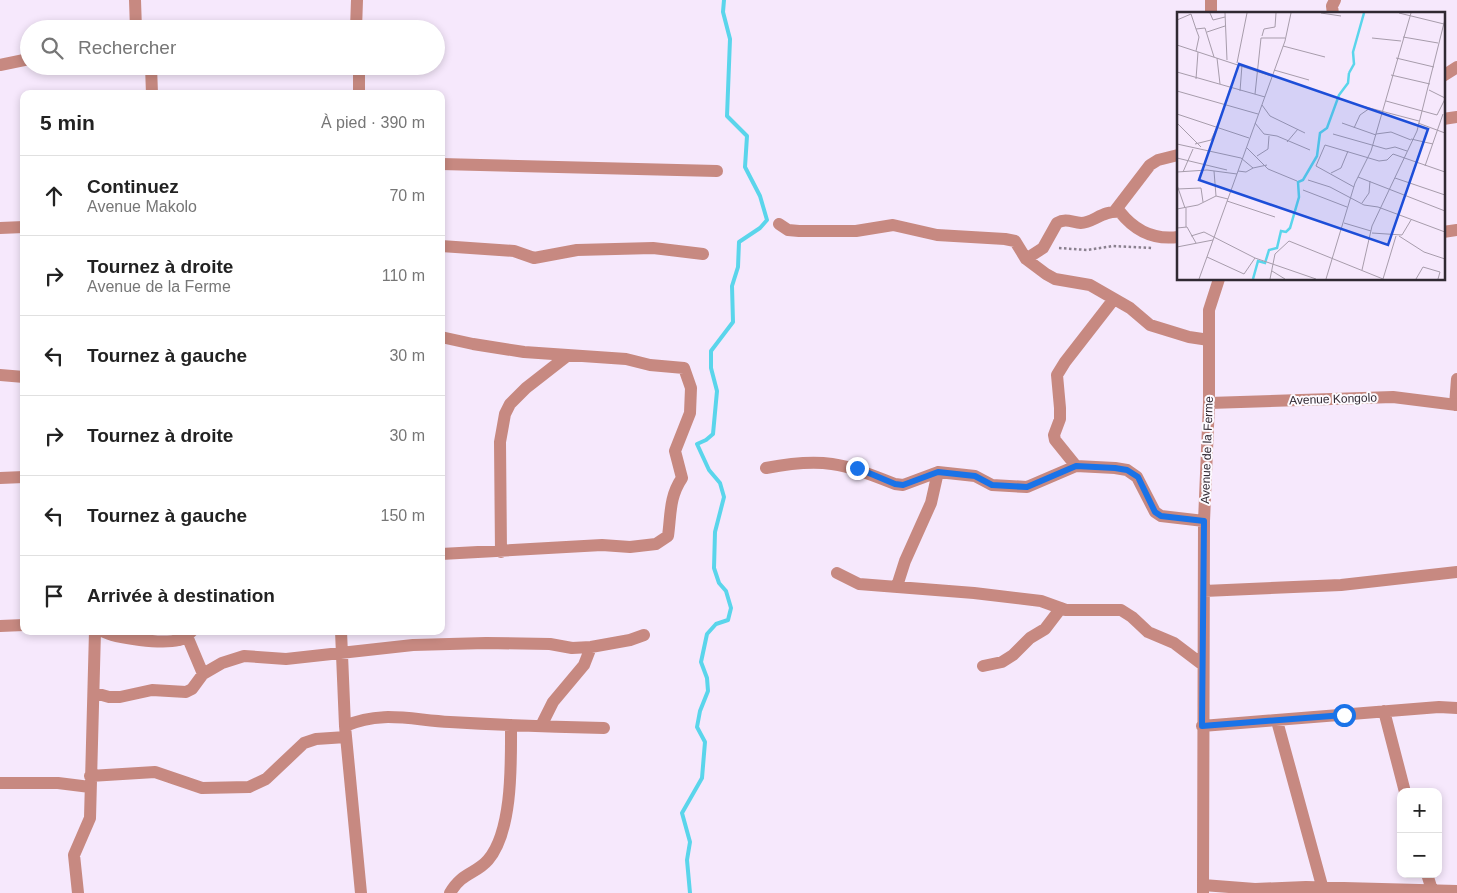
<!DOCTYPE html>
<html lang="fr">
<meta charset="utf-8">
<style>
:root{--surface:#fff;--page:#f6f6f6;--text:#222;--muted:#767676;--line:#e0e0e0}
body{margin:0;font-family:Helvetica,sans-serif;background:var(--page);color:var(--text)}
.controls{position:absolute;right:15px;bottom:15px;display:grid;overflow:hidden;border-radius:10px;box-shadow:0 2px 8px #0003}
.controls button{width:45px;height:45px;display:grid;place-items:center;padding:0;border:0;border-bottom:1px solid var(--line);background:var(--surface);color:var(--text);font:25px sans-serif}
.stop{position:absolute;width:15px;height:15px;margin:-11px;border:4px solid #1a73e8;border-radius:50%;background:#fff}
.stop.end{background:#1a73e8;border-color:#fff;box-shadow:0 1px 5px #0008}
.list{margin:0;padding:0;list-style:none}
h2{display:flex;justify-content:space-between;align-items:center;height:65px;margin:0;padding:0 20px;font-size:21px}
h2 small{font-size:16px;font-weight:400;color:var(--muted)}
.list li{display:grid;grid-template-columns:32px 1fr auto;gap:15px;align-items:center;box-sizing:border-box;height:80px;padding:0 20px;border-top:1px solid var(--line)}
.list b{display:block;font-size:19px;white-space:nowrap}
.list p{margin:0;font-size:16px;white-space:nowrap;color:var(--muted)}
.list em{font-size:16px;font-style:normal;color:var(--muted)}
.icon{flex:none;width:28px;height:28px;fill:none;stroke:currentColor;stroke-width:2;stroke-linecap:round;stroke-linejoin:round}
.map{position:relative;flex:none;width:1457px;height:893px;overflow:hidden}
.search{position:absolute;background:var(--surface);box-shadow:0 2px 8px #0003;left:20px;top:20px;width:425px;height:55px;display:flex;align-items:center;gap:12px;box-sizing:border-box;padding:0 18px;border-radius:28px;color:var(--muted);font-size:19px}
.panel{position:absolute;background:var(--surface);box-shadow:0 2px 8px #0003;left:20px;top:90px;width:425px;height:545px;border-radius:10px}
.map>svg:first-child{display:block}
</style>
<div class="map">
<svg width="1457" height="893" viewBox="0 0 1457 893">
<rect width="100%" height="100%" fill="#f6e8fc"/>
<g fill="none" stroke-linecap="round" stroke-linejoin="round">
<path stroke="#5ad5eb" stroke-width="4" d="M690,893L687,860L690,842L682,813L702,778L705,742L697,727L700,711L708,691L707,678L701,662L707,634L716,624L728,620L731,608L726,591L719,583L714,568L715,532L724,497L720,483L709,470L697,444L706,440L713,434L717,391L711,368V351L733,322L732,286L738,267L739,242L760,228L767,220L760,196L745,167L747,136L727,116L730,39L723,12L724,0"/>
<path stroke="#8a808e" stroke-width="2.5" stroke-dasharray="2.5 2.5" stroke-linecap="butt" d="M1059,248L1087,250L1113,246L1152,248"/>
<path stroke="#c78981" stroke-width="12" d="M135,0L136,29
M1211,14V0
M1333,14L1332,6L1335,0
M356,29L357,0
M0,65L29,59
M151,66L152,94
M359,66V94
M1443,76L1457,67
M1443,119L1457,117
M441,164L717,171
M1114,212L1150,165L1158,160L1178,155
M779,224L788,230L799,231H856L893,225L937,235L1005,239L1015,241L1026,259L1046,274L1055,279L1090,285L1130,308L1150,325L1189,337L1209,340
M0,228L24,227
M1443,232L1457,230
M441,246L514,251L534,258L577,250L653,248L703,254
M1026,259L1043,248L1057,223C1066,218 1071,222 1081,223C1093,223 1103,210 1120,212C1135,231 1155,240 1178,237
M441,337L473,344L524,352L626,359L650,365L684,368L691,388L690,413L675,451L682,478C669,497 671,515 668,536L656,544L630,547L602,545L441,554
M0,375L24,377
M1209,403L1393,397L1457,405
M1455,405L1457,379
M1076,466L1055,440L1054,435L1060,419V408L1057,375L1065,362L1114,299
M766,468C823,457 842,463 895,484L903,485L938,472L975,476L992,485L1027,487L1076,466L1115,468L1127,470L1137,477L1155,512L1161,516L1204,521
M0,478L24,477
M501,552L500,442L505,414L510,404L526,388L567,356
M837,573L859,584L974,593L1041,601L1066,610H1121L1132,617L1148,632L1174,643L1203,665
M897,586L905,561L931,503L938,472
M1204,591L1341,585L1457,572
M0,626L24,625
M102,631C117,639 162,644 179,640C184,639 188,635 192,631
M341,631L345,726L361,893
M187,636L203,674
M983,666L1002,662L1013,655L1030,638L1045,629L1061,608
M95,693L109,697H120L152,690L186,692L192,689L203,674L222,663L244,656L286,659L413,645L486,643L550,644L572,648L591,647L630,640L644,635
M1384,711L1405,792
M1277,721L1324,893
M345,726C382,710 411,720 450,722C502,725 553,727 604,728
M541,726L553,702L584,665L591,647
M1202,726L1439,707L1457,708
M90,776L155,772L202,788L249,787L266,779L304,743L316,739L346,737
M0,783H58L90,787
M1427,874L1432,890
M1203,885L1255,889L1306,887L1457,891
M78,893L74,855L90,818L95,631
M450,893C462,872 476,874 488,860C513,831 511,762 511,725
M1203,893L1204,521L1209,403V310L1219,279"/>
</g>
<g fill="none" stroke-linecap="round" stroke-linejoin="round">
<path stroke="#1a73e8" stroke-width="6" d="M857,468L895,484L903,485L938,472L975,476L992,485L1027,487L1076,466L1115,468L1127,470L1138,477L1155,512L1161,516L1204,521L1202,726L1344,715"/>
</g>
<g text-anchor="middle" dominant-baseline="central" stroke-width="4" stroke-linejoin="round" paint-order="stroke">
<g font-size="12" fill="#302932" stroke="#fdfaff">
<text transform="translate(1333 399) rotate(-2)">Avenue Kongolo</text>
<text transform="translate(1207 450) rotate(-88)">Avenue de la Ferme</text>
</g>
</g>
<g transform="translate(1177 12)">
<rect width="268" height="268" fill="#f6e8fc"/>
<path fill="none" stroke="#5ad5eb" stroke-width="2.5" d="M172,61L177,52L176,40L187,1M76,267L81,249L88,251L92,238L100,236L104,219L109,220L113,216L122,185L121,170L126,168L140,144L143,121L150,116L162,83L171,71L172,61"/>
<path fill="none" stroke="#a79cab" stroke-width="1" d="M33,1L36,8L48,5M48,1L50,48M144,1L164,4M222,1L267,12M0,8L14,2L19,17L28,16L37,45M30,20L48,14M85,24L87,17L98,15L99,1M226,25L261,31M195,26L224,29M0,33L94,64M106,34L148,45M19,39L22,25L19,17M40,46L43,72M219,46L257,55M60,51L70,1M97,58L132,68M0,60L88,85M214,63L253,72M19,67L21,40M252,78L268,86M0,79L81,102M63,79L65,53M78,82L84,26H108M209,89L260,103L268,87M85,93L93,104L128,121M185,94L242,109M0,102L72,126M0,111L24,135M78,111L87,122L100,124L133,138M165,111L199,123M241,111L268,121M177,116L183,103L193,96M156,122L209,137L218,135L230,139M199,122L214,120L234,128M234,127L256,132M110,130L121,117M0,132L64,146L76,156L90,153M18,132L34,128L40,115M69,135L91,157L120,169M80,144L91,137L92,124M0,146L50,158M248,154L266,102M37,159L39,184M61,159L69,160L76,156M0,160L30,158L60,162M6,160L16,137M154,161L164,156L171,139M181,165L268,199M218,166L268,183M131,168L153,175L187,193L201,195L268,220M0,173L8,196M177,175L139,154L148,133L202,149L210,148L216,142L268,160M0,177L24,176L26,190M126,178L170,195M50,189L98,205M185,191L192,181L193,169M0,197L21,193L39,184L51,187M167,211L194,219M9,215V196M0,216L10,215L19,231M195,221L225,223L234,208M14,224L27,220L78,246L139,267M222,224L247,240L268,247M0,235L36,228M30,245L67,262L78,246M185,258L195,214L240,119L268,7M95,259L108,267M22,267L108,29L114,1M93,267L98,242L112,229L206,267M149,267L178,171L194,139L234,1M206,267L219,224M239,267L246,255L263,260L261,267"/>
<path fill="#1d4ed8" fill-opacity="0.15" stroke="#1d4ed8" stroke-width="2.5" d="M62,52L251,117L211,233L22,168Z"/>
<rect width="268" height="268" fill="none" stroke="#302932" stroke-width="2.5"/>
</g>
</svg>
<div class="controls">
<button>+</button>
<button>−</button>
</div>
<div class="stop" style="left:1344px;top:715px"></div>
<div class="stop end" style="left:857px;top:468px"></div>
<div class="search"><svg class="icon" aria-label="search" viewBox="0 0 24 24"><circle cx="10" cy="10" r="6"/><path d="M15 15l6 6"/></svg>Rechercher</div>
<section class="panel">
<h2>5 min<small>À pied · 390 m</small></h2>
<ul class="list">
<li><svg class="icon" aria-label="ahead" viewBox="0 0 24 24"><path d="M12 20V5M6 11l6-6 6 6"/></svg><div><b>Continuez</b><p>Avenue Makolo</p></div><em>70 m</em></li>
<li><svg class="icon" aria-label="right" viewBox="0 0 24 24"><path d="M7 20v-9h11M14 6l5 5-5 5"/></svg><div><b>Tournez à droite</b><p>Avenue de la Ferme</p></div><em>110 m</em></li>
<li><svg class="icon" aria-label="left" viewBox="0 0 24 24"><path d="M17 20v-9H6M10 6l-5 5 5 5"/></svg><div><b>Tournez à gauche</b></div><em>30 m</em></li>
<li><svg class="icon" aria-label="right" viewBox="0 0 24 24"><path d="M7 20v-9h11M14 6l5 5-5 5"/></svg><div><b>Tournez à droite</b></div><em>30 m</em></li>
<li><svg class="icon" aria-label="left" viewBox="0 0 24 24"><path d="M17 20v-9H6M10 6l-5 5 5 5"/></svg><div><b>Tournez à gauche</b></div><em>150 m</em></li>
<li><svg class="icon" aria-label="arrive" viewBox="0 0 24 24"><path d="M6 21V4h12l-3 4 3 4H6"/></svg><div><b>Arrivée à destination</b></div></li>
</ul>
</section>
</div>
